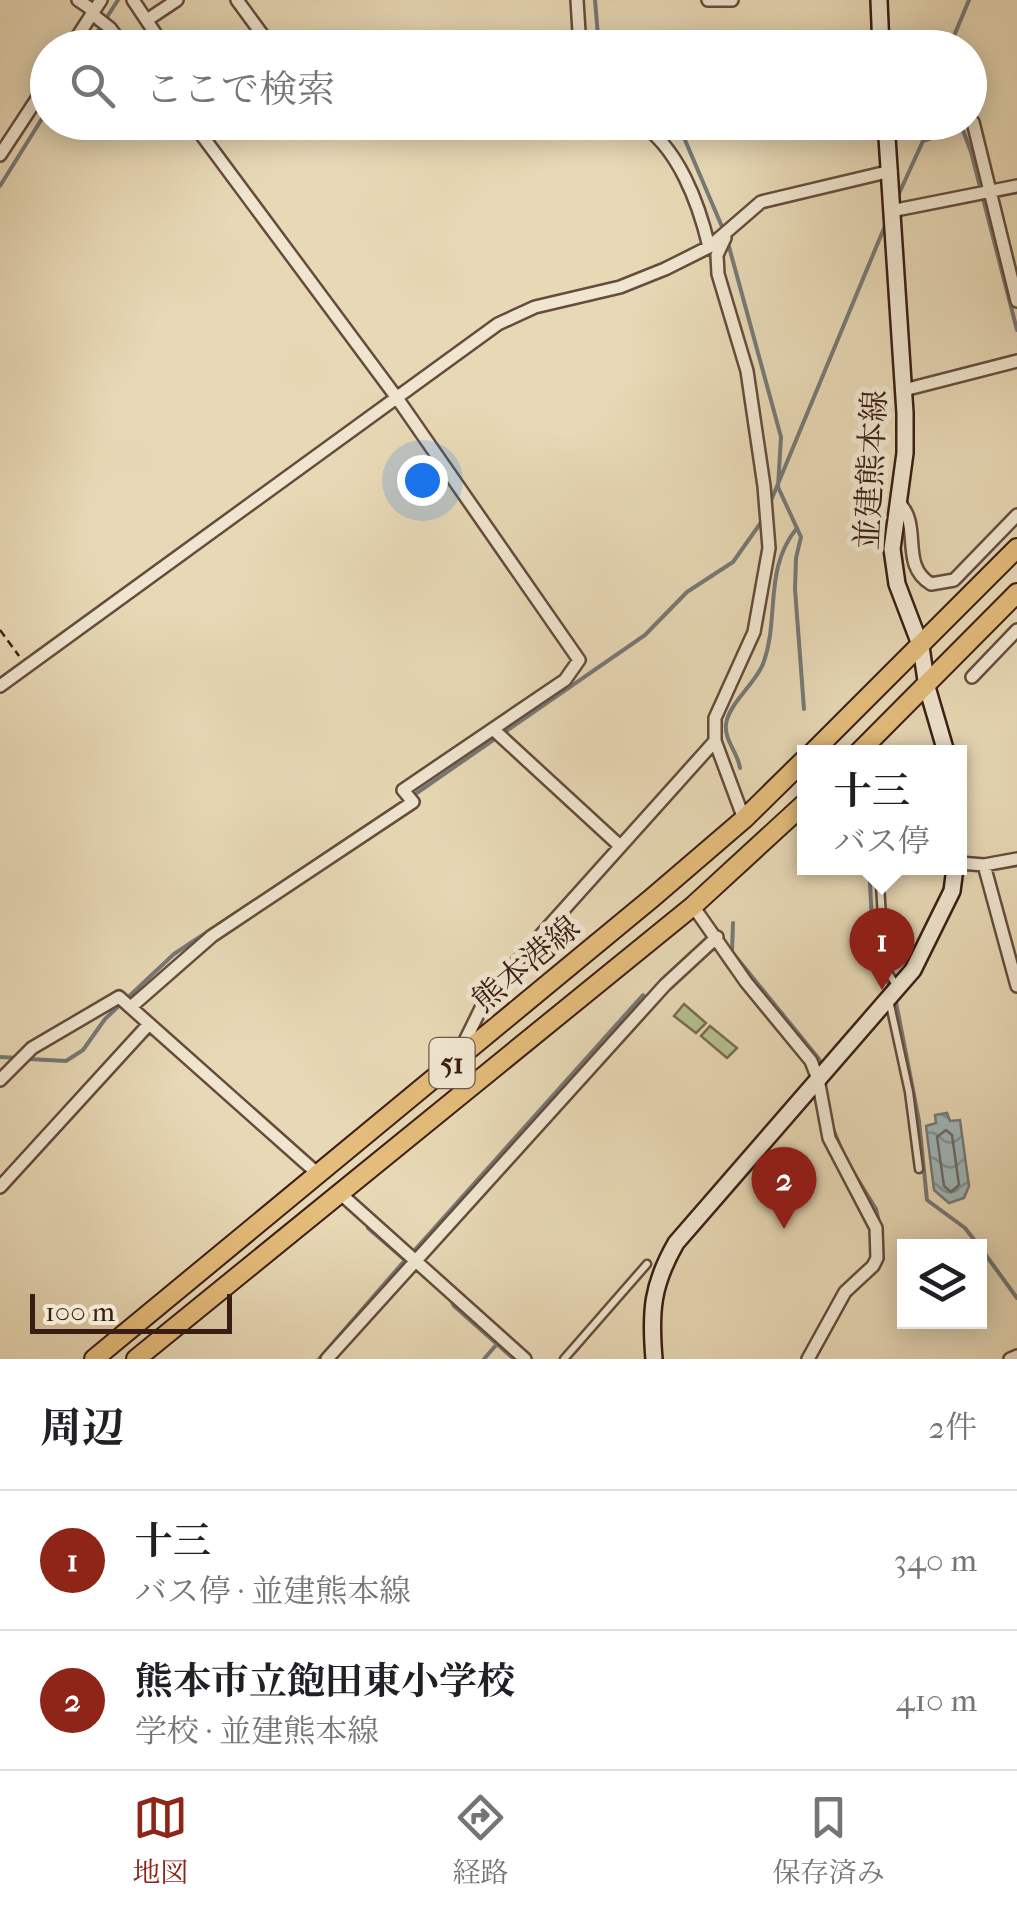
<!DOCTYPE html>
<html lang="ja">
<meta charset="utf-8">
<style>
:root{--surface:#fff;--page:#f2f2f2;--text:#202124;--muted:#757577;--line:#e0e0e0;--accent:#8f2418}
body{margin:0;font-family:"IM FELL French Canon","Noto Serif JP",serif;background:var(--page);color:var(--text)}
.controls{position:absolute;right:30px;bottom:30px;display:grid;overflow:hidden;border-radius:0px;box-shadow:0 5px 25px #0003}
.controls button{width:90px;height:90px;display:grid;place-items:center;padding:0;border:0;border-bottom:2px solid var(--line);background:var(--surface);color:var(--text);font:50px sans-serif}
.scale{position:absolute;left:30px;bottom:25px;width:202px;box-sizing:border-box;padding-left:10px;border:5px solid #391d13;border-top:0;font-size:28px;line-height:35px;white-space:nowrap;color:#391d13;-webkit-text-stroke:8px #f0e6d0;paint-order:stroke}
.you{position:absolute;left:422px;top:480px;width:35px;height:35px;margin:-25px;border:8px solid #fff;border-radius:50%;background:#1a73e8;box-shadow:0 0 0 15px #1a73e833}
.badge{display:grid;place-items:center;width:65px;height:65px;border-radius:50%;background:var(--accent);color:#fff;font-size:32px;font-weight:700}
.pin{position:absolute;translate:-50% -82px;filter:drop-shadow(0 2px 5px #0008)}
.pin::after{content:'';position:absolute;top:52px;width:35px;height:30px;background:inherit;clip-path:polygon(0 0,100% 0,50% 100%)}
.popup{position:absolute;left:797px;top:745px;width:170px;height:130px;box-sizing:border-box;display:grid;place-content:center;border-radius:0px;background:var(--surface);filter:drop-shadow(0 2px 8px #0005);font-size:32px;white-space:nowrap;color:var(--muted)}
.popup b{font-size:38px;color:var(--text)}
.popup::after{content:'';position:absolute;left:50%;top:100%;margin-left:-20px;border:20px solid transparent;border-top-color:var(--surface)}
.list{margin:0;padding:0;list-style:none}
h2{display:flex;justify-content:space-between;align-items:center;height:130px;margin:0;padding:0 40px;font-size:42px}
h2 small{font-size:32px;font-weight:400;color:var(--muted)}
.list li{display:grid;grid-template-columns:65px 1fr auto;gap:30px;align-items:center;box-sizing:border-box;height:140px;padding:0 40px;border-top:2px solid var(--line)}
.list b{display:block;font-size:38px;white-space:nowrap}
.list p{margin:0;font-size:32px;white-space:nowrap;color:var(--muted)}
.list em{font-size:32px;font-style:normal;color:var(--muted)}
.icon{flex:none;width:55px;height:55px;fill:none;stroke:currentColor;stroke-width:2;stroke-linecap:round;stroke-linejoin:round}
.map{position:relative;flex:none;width:1017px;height:1359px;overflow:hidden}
.search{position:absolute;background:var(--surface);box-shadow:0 5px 25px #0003;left:30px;right:30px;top:30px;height:110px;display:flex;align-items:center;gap:25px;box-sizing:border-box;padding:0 35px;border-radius:55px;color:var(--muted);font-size:38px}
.sheet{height:410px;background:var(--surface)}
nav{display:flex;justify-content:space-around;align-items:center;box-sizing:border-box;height:140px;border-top:2px solid var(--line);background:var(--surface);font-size:28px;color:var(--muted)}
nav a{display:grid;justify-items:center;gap:5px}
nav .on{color:var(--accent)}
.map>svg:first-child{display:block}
</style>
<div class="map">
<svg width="1017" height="1359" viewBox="0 0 1017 1359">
<defs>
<pattern id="water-waves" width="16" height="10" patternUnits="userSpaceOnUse" patternTransform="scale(2.5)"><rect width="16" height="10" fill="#9eb7ba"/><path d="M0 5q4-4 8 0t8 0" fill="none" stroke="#829496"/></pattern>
</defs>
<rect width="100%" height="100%" fill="#e8d9b6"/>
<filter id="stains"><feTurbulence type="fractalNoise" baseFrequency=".002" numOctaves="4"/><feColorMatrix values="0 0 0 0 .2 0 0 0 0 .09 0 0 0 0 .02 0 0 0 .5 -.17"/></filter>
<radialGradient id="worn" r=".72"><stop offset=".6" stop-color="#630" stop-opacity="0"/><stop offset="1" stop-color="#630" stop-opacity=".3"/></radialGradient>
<path fill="#b5bf8e" stroke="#776e50" stroke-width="2.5" d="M684,1004L706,1023L696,1033L674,1016Z
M710,1026L737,1048L727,1058L701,1036Z"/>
<path fill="url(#water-waves)" stroke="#767977" stroke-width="2.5" d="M947,1113L950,1121L960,1120L969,1186L964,1198L949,1203L934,1190L926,1126L936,1123L935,1115Z"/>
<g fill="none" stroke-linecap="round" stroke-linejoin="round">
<path stroke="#6c6a66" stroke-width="2.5" d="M946,1130L952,1135L959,1185L951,1192L944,1186L937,1137Z"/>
<path stroke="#767977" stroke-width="4" d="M595,0L599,48
M87,48L118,0
M949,48L969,0
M671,122L682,133L723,229
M960,122L971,152L1017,330
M0,186L48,109
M897,198L923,141L962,127
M728,243L781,437L778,487L801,537L796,558L795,589L804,709
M770,503L887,221
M740,768C738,753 724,740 726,724C729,703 755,684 763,664C780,619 763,569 797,528
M411,797L645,635L687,592L733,562L762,521
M869,868C873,919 868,939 891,989
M733,923L732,952L819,1059L822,1066
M895,997L919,1121L927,1200L965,1228L979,1246
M0,1057L19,1058
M29,1059L66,1061L83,1050L105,1019L174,954L391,810
M831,1124L843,1153
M852,1170L876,1209L879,1223
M368,1228L406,1261
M882,1232V1257
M980,1247L1017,1298
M413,1252L643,995
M414,1267L437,1287
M451,1300L454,1306L514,1359
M319,1359L406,1259
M484,1359L497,1344"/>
<defs>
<path id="service" d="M879,868L885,967L897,987
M889,1000L909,1092L919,1169
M564,1359L647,1264"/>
<path id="minor" d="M78,0L94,11
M133,0L155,33
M237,0L267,41L258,48
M577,0L580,48
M708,0H732
M92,14L110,28L125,48
M147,20L177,0
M70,48L101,0
M638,122C678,146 699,204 709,247
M973,122L1017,301
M0,155L48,82
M891,211L1017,186
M725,238L717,255L718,274L747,371L764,486L769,548L754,632L715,718V741L744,819
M904,390L1017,361
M897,501C924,524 898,564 931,584L954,580L1017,515
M972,677L1017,630
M0,686L498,324L535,307L620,287L665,269L709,247L761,202L891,171
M494,730L620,846
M960,863L984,865L1017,859
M984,865L1017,986
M693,906L746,982L811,1061L818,1079L829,1138L876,1228L877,1258L873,1266L845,1292L808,1359
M132,1006L212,936L413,802L403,790L565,680L579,660L397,398L192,122
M459,1053L488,994L715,741
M0,1080L32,1048L119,997L318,1174
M0,1187L149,1024
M342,1195L525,1359
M327,1359L665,985L717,937
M1010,1359L1017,1356"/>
<path id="secondary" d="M879,0L881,48
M886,122L905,413V453L892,549L897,584L921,647L927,687L946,752
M654,1359C650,1311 652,1285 676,1243L913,970L952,891L955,868"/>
<path id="primary" d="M813,752L1017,548
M859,752L1017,593
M94,1359L652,898L744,819L804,760
M136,1359L693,906L804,804"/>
</defs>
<use href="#service" stroke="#654c3c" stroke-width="11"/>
<use href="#minor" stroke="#654c3c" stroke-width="16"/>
<use href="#secondary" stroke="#391d13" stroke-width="20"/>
<use href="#primary" stroke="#391d13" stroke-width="22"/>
<path stroke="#391d13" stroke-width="2.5" stroke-dasharray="8 5" stroke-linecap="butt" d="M0,630L19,656"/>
<use href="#service" stroke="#f0e6d0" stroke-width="6"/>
<use href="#minor" stroke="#f0e6d0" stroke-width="11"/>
<use href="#secondary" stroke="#f0e6d0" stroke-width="15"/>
<use href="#primary" stroke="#e4bc7b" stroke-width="18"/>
</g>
<g text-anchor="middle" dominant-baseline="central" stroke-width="10" stroke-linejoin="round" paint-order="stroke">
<rect fill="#f0e6d0" stroke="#70594c" stroke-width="2.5" x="429.5" y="1038" width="45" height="50" rx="8"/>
<g font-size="30" font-weight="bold" fill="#391d13">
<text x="452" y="1063">51</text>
</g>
<g font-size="32" fill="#391d13" stroke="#f0e6d0">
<text transform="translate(871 470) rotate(-87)">並建熊本線</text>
<text transform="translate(526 964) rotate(-40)">熊本港線</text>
</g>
</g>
<rect width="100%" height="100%" filter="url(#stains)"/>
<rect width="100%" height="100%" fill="url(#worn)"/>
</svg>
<div class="controls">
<button><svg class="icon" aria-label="layers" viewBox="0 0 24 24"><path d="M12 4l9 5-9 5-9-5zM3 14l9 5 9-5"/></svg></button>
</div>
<div class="scale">100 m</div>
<div class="you"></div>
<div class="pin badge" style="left:882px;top:990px">1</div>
<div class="popup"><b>十三</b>バス停</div>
<div class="pin badge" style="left:784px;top:1229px">2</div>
<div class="search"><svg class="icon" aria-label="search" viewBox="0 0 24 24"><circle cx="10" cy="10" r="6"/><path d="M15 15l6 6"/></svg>ここで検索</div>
</div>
<section class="sheet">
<h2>周辺<small>2件</small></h2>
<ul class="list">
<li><span class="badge">1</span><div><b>十三</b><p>バス停 · 並建熊本線</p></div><em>340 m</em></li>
<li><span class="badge">2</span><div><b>熊本市立飽田東小学校</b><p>学校 · 並建熊本線</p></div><em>410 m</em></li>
</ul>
</section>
<nav>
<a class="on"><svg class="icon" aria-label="map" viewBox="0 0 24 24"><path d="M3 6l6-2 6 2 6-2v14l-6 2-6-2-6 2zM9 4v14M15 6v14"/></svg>地図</a>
<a><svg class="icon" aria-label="directions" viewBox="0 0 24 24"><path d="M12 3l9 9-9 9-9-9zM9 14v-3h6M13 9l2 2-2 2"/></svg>経路</a>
<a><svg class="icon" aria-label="saved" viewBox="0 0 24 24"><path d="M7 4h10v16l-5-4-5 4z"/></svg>保存済み</a>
</nav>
